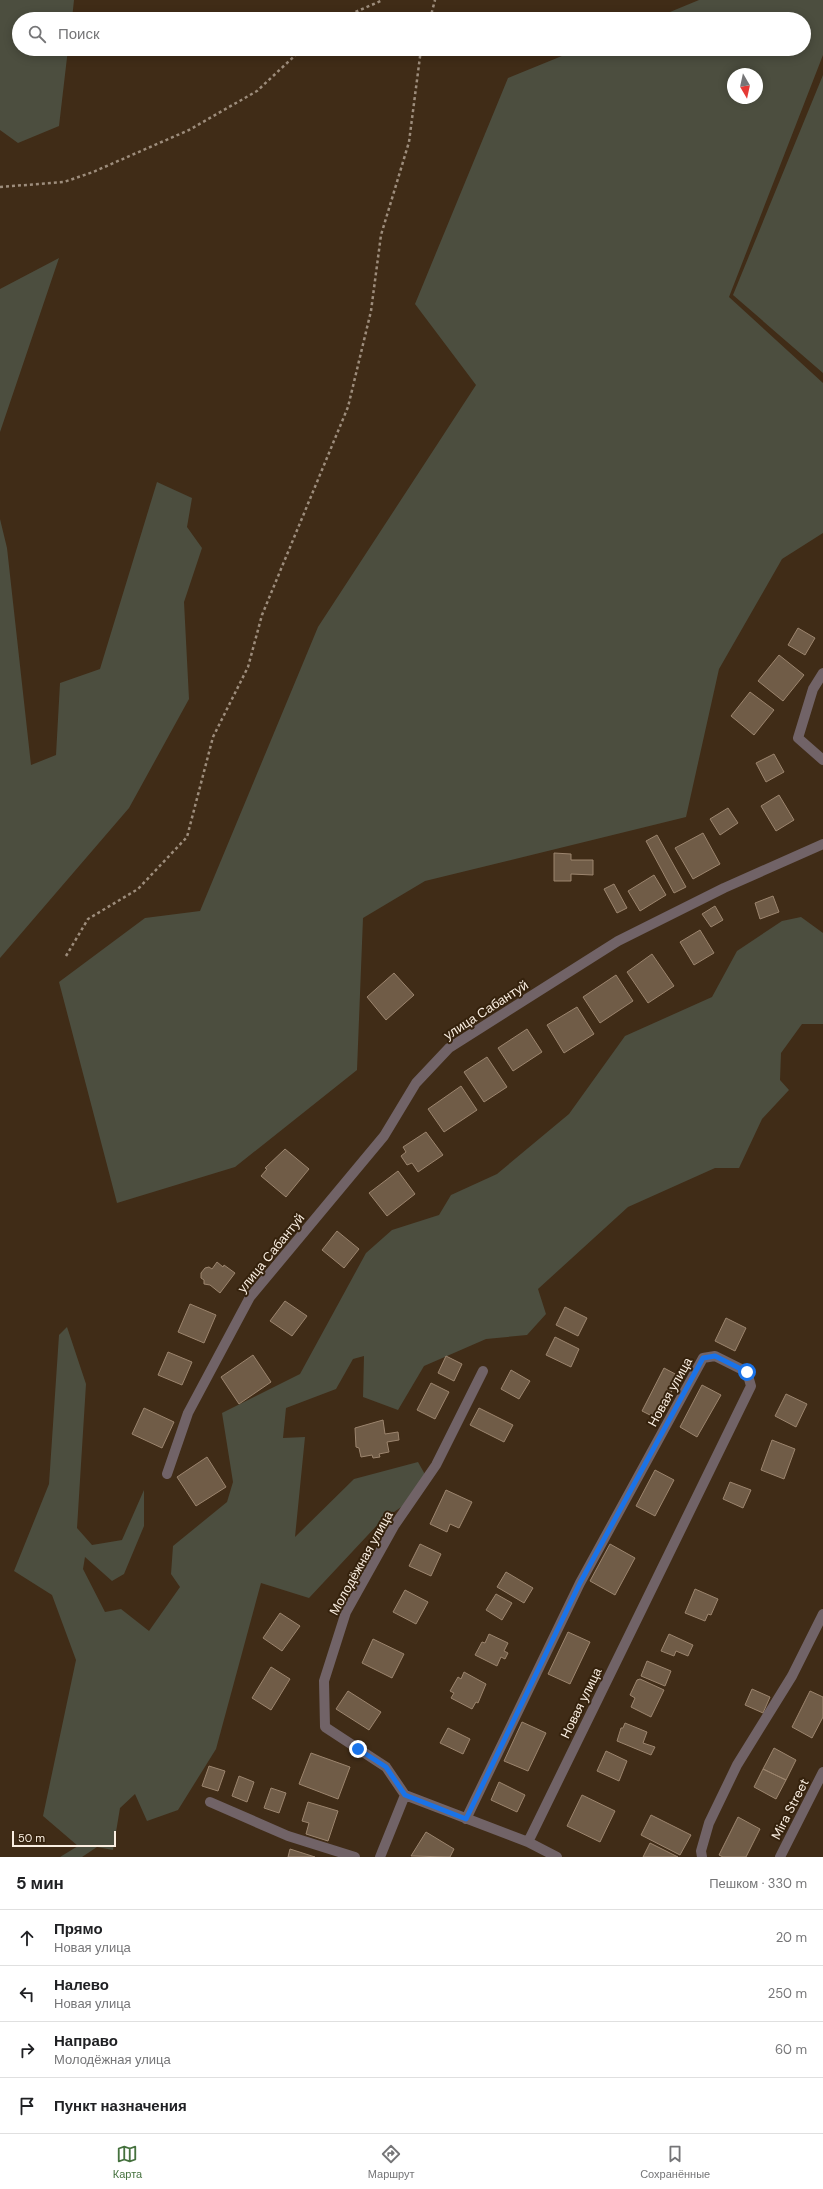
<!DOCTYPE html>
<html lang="ru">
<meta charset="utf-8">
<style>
:root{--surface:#fff;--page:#f2f2f2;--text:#202124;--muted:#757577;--line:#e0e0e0;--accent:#45713e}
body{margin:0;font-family:"DM Sans",sans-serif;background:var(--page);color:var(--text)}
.compass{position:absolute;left:727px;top:68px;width:36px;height:36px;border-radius:50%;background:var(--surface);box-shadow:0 2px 10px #0003;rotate:171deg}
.scale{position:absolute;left:12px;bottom:10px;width:104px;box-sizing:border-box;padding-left:4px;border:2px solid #faeee1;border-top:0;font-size:11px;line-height:14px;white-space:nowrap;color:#faeee1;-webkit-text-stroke:3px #35220d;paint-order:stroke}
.stop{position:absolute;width:12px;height:12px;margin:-9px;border:3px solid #1a73e8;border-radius:50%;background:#fff}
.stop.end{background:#1a73e8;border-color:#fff;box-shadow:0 1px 4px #0008}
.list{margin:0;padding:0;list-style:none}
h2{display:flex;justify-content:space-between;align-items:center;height:52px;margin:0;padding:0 16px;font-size:17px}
h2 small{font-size:13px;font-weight:400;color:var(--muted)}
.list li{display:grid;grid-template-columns:26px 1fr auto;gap:12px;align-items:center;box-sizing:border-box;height:56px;padding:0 16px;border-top:1px solid var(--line)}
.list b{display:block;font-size:15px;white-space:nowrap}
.list p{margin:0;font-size:13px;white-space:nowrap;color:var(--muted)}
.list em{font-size:13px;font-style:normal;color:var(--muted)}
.icon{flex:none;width:22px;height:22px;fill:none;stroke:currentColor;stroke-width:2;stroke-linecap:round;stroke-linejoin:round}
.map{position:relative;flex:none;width:823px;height:1857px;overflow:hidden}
.search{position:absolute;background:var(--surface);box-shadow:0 2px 10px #0003;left:12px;right:12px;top:12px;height:44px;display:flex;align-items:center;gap:10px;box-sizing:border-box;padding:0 14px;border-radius:22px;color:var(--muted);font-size:15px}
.sheet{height:276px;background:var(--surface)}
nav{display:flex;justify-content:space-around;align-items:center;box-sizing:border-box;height:56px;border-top:1px solid var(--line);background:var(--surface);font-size:11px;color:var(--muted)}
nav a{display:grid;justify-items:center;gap:2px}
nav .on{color:var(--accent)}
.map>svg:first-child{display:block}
</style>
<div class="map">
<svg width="823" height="1857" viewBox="0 0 823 1857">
<rect width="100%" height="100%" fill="#402c17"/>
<path fill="#4c4e3f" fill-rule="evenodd" d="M0,0H74L72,19H19V49H68L59,126L18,143L0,130Z
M699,0H823V55L729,297L823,383V533L782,559L719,669L686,817L425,881L363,918L357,1070L235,1167L117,1203L59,982L145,918L200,911L318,627L476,385L415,304L508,78L579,49H804V19H653ZM733,74H757V98H733Z
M823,75V373L733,295Z
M59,258L0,432V289Z
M157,482L192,498L187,527L202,548L184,602L189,699L129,808L0,958V519L7,548L31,765L56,755L60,683L100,669Z
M801,917L823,933V1024H802L781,1053L780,1080L789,1090L762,1119L739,1168H715L628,1207L538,1289L546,1314L527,1335L486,1339L424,1366L398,1410L363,1397L364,1356L353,1359L336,1389L286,1408L283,1438L305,1437L295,1537L354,1479L418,1462L427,1478L423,1492L381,1521L309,1598L261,1583L216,1749L178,1810L147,1821L135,1794L120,1808L113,1850L97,1847L82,1857H60L78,1846L43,1816L76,1660L52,1595L14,1571L49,1484L59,1335L67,1327L86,1384L77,1528L92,1545L122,1540L144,1490V1526L124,1574L112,1581L85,1557L83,1569L105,1612L121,1609L149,1631L180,1587L171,1574L173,1546L227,1502L233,1482L222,1413L300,1374L366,1253L392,1230L439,1215L451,1195L497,1174L569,1114L625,1036L712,997L737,951L782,921Z"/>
<path fill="#705c47" stroke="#9c856e" d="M798,628L815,638L805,655L788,645Z
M779,655L804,675L783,701L758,681Z
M750,692L774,710L754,735L731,716Z
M774,754L784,772L766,782L756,763Z
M779,795L794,820L776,831L761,806Z
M728,808L738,823L720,835L710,819Z
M703,833L720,864L693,879L675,848Z
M657,835L686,887L674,893L646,841Z
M554,853L571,854V860H593V875L571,874V881H554Z
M654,875L666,895L640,911L628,891Z
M614,884L627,908L617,913L604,889Z
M773,896L779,912L760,919L755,903Z
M715,906L723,920L711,927L702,914Z
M700,930L714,953L694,965L680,942Z
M652,954L674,986L648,1003L627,972Z
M394,973L414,995L386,1020L367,997Z
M616,975L633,1001L600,1023L583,997Z
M577,1007L594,1034L564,1053L547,1025Z
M527,1029L542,1052L513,1071L498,1048Z
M487,1057L507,1087L484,1102L464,1072Z
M461,1086L477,1110L444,1132L428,1109Z
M426,1132L443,1155L418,1172L412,1163L407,1165L401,1156L406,1152L403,1147Z
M285,1149L309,1169L286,1197L261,1176L267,1169L265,1168Z
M398,1171L415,1194L387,1216L369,1193Z
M337,1231L359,1249L344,1268L322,1250Z
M217,1262L223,1267L224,1265L235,1273L220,1293L210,1285L204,1284V1280L201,1278V1273L205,1268L209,1267L212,1269Z
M285,1301L307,1316L292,1336L270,1321Z
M190,1304L216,1315L204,1343L178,1332Z
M565,1307L587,1318L578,1336L556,1325Z
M726,1318L746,1328L735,1351L715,1341Z
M555,1337L579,1349L571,1367L546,1355Z
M168,1352L192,1362L182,1385L158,1375Z
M253,1355L271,1382L239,1404L221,1377Z
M446,1356L462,1364L454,1381L438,1373Z
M664,1368L679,1376L658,1419L642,1411Z
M511,1370L530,1381L519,1399L501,1389Z
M431,1383L449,1392L435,1419L417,1410Z
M702,1385L721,1395L697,1437L680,1427Z
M786,1394L807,1404L796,1427L775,1416Z
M144,1408L174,1422L162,1448L132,1434Z
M479,1408L513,1425L504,1442L470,1425Z
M383,1420L385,1434L398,1432L399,1440L387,1442L389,1452L379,1454L380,1457L373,1458L372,1455L361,1457L359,1448L356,1447L355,1428Z
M772,1440L795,1449L784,1479L761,1470Z
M207,1457L226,1487L196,1506L177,1477Z
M655,1470L674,1480L655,1516L636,1506Z
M730,1482L751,1490L743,1508L723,1499Z
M446,1490L472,1502L459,1528L450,1524L447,1532L430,1524Z
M420,1544L441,1554L431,1576L409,1566Z
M610,1544L635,1558L615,1595L590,1581Z
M506,1572L533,1588L524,1603L497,1587Z
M695,1589L718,1599L711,1615L708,1614L705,1621L685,1613Z
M405,1590L428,1602L416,1624L393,1612Z
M496,1594L512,1603L502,1620L486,1610Z
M280,1613L300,1626L282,1651L263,1638Z
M568,1632L590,1642L570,1684L548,1674Z
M489,1634L508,1643L504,1651L508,1653L505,1659L501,1657L497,1666L475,1655L482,1642L485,1643Z
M669,1634L693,1645L688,1656L676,1651L674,1656L661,1651Z
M373,1639L404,1654L392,1678L362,1663Z
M647,1661L671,1671L665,1686L641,1676Z
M271,1667L290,1679L271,1710L252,1698Z
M464,1672L486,1684L478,1703L476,1702L472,1709L451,1698L454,1693L450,1691L458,1677L461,1679Z
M640,1679L664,1690L651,1717L631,1707L635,1698L630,1695L637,1680Z
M752,1689L770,1697L763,1713L745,1705Z
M348,1691L381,1712L369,1730L336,1709Z
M810,1691L823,1697V1717L812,1738L792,1727Z
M522,1722L546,1733L528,1771L504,1761Z
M625,1723L647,1732L643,1743L655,1747L651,1755L617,1741L621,1728H623Z
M448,1728L470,1739L463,1754L440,1743Z
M774,1748L796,1760L786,1780L763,1769Z
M606,1751L627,1761L619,1781L597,1771Z
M311,1753L350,1767L338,1799L299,1784Z
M209,1766L225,1771L218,1791L202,1786Z
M763,1769L786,1780L776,1799L754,1787Z
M239,1776L254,1782L247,1802L232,1796Z
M499,1782L525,1795L517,1812L491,1800Z
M271,1788L286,1793L279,1813L264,1808Z
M582,1795L615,1811L600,1842L567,1826Z
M308,1802L338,1811L328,1841L306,1834L309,1823L302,1821Z
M651,1815L691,1835L680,1855L641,1835Z
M738,1817L760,1829L746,1857H723L719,1855Z
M426,1832L454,1849L450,1857L411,1856Z
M650,1843L678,1857H643Z
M290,1849L315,1857H288Z"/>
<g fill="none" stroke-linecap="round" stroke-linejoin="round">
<path stroke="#9d8d7c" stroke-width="2.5" stroke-dasharray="3 3" stroke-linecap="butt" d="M339,19L383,0
M430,19L435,0
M0,187L64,182L93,172L189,130L257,91L302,49
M66,956L88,919L138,889L187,837L213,737L248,667L262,615L348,407L371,311L381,235L409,142L421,49"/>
<path stroke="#716367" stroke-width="10" d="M823,673L813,689L798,738L823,760
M167,1474L188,1413L250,1297L384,1136L416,1083L449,1048L618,941L724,888L823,844
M405,1795L386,1767L325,1727L324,1681L346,1612L394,1526L436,1465L483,1371
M210,1802L288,1836L355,1857
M466,1819L580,1583L703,1358L715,1356L747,1372L751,1386L528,1842
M380,1857L405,1795L528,1842L557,1857
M702,1857L701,1851L709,1823L737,1765L792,1676L823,1614
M780,1857L823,1772"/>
</g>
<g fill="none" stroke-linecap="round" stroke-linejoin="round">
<path stroke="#1a73e8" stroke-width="5" d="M358,1749L386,1767L405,1795L466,1819L580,1583L703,1358L715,1356L747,1372"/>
</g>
<g text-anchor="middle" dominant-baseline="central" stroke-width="4" stroke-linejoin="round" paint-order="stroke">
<g font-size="13" fill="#faeee1" stroke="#35220d">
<text transform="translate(486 1010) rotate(-33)">улица Сабантуй</text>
<text transform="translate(271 1253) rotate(-51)">улица Сабантуй</text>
<text transform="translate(670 1392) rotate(-61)">Новая улица</text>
<text transform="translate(361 1563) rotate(-61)">Молодёжная улица</text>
<text transform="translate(581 1703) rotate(-64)">Новая улица</text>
<text transform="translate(790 1809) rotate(-63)">Mira Street</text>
</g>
</g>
</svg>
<svg class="compass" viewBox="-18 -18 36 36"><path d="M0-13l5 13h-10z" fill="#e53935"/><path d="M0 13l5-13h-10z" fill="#757577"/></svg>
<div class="scale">50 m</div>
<div class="stop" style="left:747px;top:1372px"></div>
<div class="stop end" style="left:358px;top:1749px"></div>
<div class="search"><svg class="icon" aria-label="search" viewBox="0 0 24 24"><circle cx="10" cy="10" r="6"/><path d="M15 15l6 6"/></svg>Поиск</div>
</div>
<section class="sheet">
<h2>5 мин<small>Пешком · 330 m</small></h2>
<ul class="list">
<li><svg class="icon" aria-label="ahead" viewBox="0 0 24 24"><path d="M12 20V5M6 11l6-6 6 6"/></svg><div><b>Прямо</b><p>Новая улица</p></div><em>20 m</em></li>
<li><svg class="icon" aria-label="left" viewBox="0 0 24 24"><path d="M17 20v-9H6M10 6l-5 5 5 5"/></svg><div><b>Налево</b><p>Новая улица</p></div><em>250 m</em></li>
<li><svg class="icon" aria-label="right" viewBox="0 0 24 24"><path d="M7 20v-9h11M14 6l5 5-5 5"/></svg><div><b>Направо</b><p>Молодёжная улица</p></div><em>60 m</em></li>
<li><svg class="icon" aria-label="arrive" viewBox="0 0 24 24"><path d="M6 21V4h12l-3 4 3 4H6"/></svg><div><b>Пункт назначения</b></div></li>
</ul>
</section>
<nav>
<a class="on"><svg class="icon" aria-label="map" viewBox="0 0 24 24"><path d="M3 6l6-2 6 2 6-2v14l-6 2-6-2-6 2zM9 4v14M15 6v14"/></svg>Карта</a>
<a><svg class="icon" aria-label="directions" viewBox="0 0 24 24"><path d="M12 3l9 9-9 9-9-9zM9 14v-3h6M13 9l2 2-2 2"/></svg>Маршрут</a>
<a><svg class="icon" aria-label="saved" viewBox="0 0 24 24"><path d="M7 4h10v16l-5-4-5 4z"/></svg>Сохранённые</a>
</nav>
